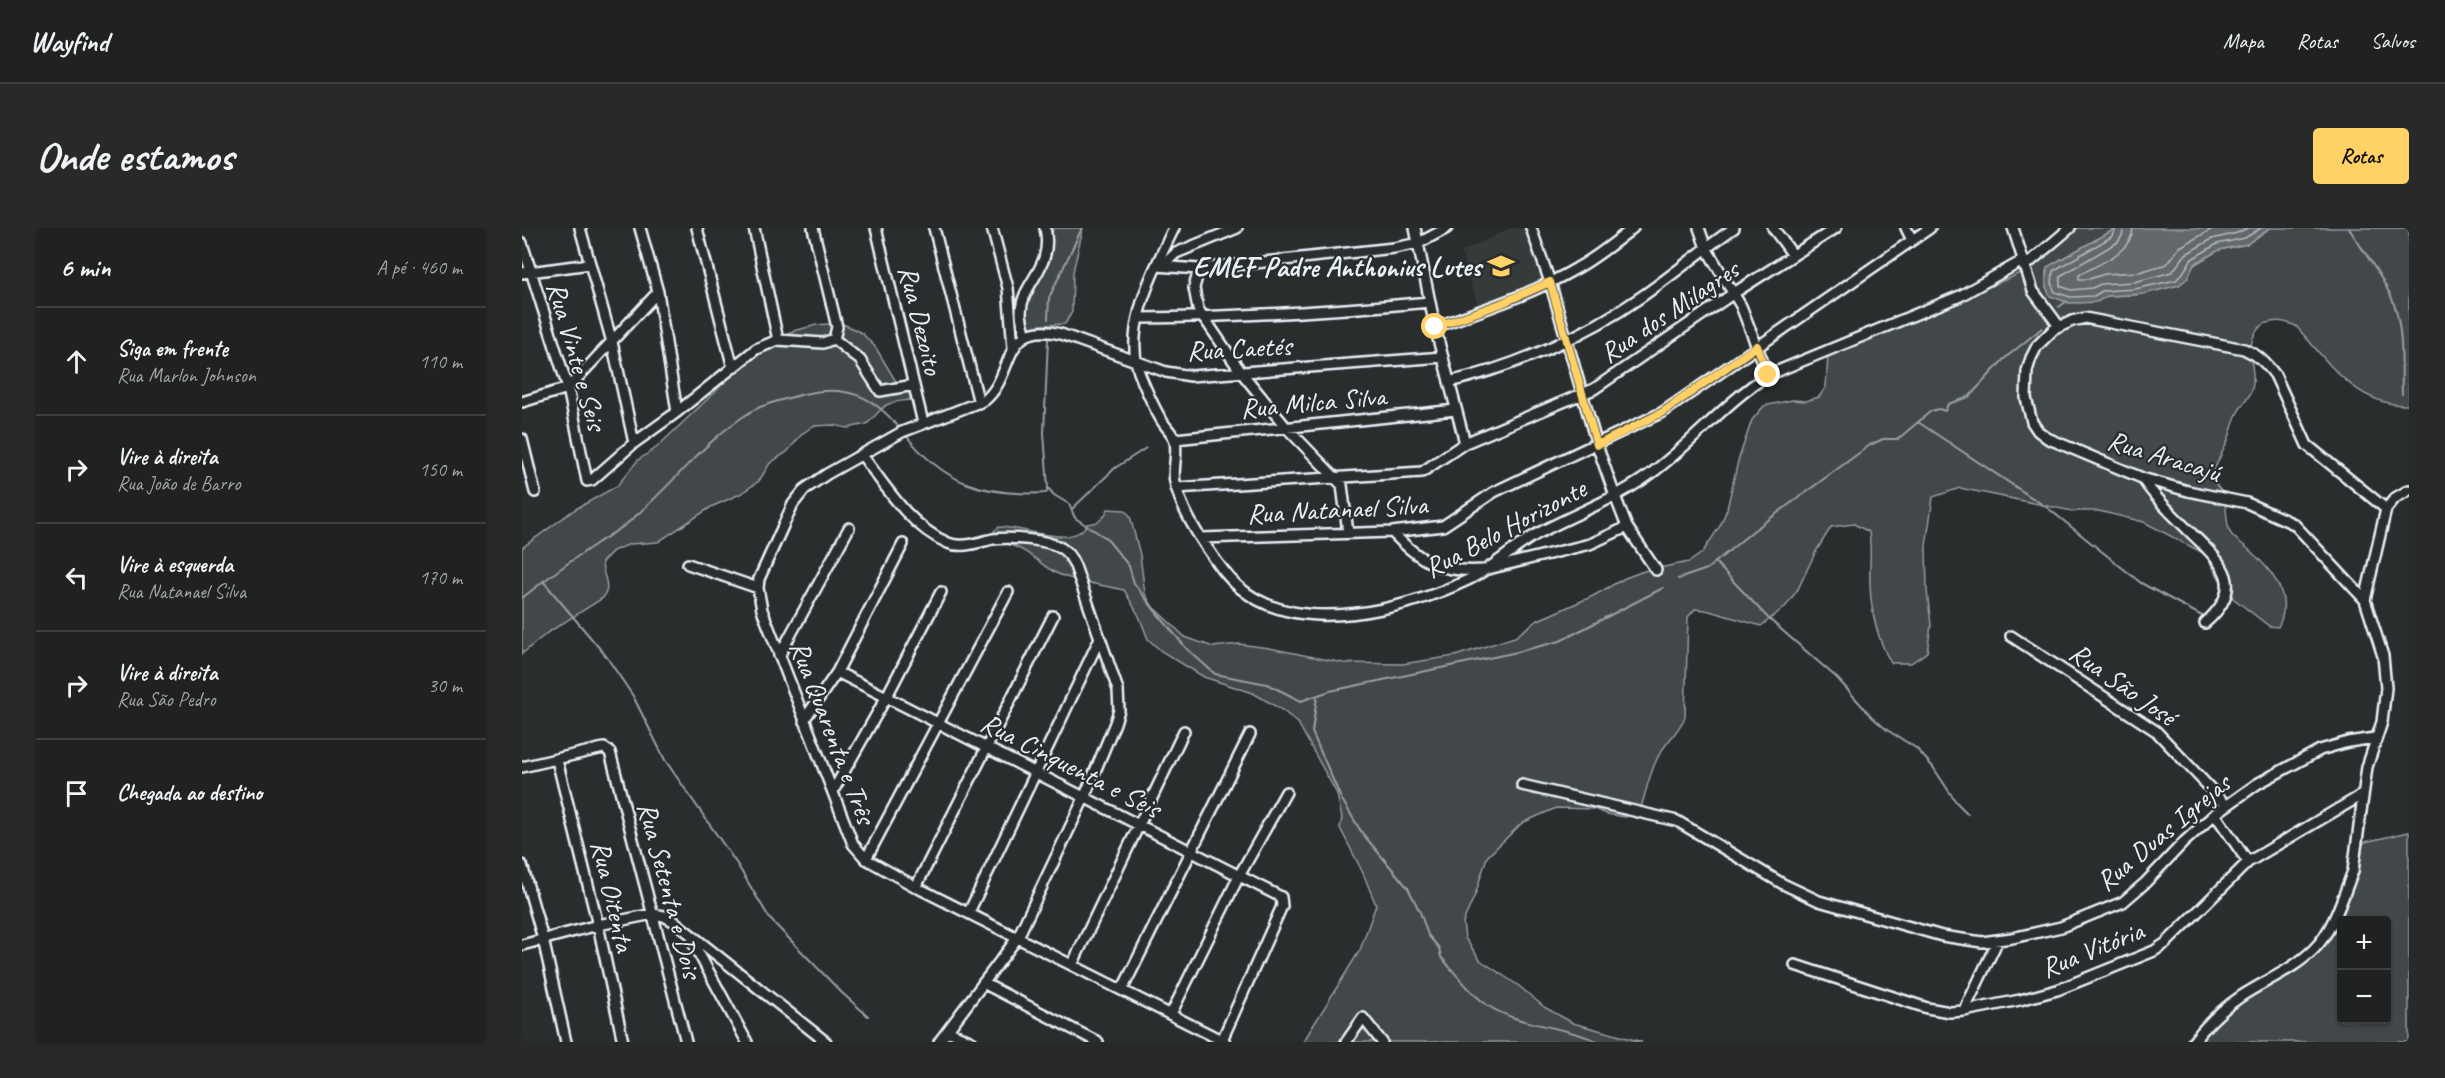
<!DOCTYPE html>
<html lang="pt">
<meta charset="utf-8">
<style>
:root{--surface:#202222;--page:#282a2a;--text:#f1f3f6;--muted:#a2a4a5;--line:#3d3f40;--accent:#ffd166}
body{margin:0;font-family:Caveat,sans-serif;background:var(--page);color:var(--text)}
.controls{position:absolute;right:18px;bottom:18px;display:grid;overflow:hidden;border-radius:6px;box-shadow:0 2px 4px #0004}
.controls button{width:54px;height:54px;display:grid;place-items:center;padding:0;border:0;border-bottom:2px solid var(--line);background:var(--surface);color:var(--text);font:30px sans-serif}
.stop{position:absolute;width:18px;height:18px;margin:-14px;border:4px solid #ffd166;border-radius:50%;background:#fff}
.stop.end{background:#ffd166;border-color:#fff;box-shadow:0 2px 6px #0008}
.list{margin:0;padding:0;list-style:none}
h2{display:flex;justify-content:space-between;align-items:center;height:78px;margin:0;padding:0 24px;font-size:26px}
h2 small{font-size:20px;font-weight:400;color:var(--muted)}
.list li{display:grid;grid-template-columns:39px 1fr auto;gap:18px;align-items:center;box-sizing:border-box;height:108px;padding:0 24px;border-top:2px solid var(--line)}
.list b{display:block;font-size:22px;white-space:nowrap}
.list p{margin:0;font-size:20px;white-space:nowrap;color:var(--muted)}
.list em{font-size:20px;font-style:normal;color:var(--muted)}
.icon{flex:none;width:33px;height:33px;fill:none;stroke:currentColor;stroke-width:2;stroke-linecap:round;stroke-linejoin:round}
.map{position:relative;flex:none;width:1887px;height:814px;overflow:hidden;border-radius:6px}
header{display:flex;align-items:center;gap:36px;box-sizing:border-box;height:84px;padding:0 30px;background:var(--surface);border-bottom:2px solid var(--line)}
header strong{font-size:28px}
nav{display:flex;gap:33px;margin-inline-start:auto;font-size:21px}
.intro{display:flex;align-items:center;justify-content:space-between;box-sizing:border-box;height:144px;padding:0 36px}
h1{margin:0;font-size:42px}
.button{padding:15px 27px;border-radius:6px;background:var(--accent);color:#111;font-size:21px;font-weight:700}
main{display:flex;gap:36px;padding:0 36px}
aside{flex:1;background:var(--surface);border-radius:6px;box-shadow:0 2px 4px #0004}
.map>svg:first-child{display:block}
</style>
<header>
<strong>Wayfind</strong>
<nav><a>Mapa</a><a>Rotas</a><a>Salvos</a></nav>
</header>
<div class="intro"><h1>Onde estamos</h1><a class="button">Rotas</a></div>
<main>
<aside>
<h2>6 min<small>A pé · 460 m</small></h2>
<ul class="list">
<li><svg class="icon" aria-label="ahead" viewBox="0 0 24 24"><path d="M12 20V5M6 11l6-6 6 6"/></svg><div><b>Siga em frente</b><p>Rua Marlon Johnson</p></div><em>110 m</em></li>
<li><svg class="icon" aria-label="right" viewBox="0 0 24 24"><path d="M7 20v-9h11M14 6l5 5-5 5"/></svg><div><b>Vire à direita</b><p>Rua João de Barro</p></div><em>150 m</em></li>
<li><svg class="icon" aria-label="left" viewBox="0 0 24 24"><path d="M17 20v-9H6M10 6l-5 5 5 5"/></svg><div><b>Vire à esquerda</b><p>Rua Natanael Silva</p></div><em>170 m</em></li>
<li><svg class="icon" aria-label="right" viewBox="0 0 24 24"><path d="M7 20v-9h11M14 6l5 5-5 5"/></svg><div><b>Vire à direita</b><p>Rua São Pedro</p></div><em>30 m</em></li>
<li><svg class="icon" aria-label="arrive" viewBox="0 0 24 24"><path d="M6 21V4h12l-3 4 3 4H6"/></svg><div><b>Chegada ao destino</b></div></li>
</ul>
</aside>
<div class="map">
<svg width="1887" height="814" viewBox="0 0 1887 814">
<rect width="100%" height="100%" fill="#2a2d2e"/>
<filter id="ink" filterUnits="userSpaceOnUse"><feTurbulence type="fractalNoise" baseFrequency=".0167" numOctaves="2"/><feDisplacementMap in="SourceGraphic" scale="12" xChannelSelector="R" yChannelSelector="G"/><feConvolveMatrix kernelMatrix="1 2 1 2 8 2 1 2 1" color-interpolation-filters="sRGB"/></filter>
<g filter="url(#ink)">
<path fill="#363a3b" d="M989,0H1003L1021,52L956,78L939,24Z"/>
<path fill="#424648" stroke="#959ca0" stroke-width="1.5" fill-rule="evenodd" d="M531,0H561L551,44L550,84L543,96L519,97L495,103L491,100L490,82L493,75L504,74L510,68L527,27Z
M1554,0H1595L1539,31L1524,43V59L1547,75L1585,68L1614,67L1657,57L1672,37L1697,22L1725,16L1748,0H1887V177C1834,178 1806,134 1774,98C1754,89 1733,92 1729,118C1727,133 1735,149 1729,164C1726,171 1720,177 1716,184C1710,195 1709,208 1703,219C1698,228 1694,238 1689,248C1692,256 1698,260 1701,267C1706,279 1703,293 1708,304C1710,310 1720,315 1725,320C1747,339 1773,367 1756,399L1747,398L1707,367L1683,326L1622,294L1577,283H1550L1438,260L1411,269L1404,318L1405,363L1409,397L1405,424L1389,435H1369C1356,412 1349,383 1348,357C1347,339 1350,322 1347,304L1332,296L1309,299L1293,325L1276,361L1264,378L1239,398L1184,382L1173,381L1166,389L1163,489C1155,507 1141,516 1134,533C1127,548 1123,567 1118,583L1103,589L1085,586L1072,581L1034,580L1000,595L965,629L953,667L941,694L943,710L958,732L997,758L1022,779L1051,795L1120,814H781L838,722L854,677L841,645L818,600L820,590L815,566L776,495L760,482L731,465L682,449L639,423L626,411L617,388L602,362C579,356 555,355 534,345C520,338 510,326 496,320C486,315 473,316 472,303L477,299C500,298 551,322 565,296C577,295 581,292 586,281L603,282L608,288L618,327L623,366L631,379L663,409L691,419L717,416L747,420L821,435L880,436L933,428L993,409L1014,393L1071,368L1103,350L1122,343L1167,334L1180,325L1198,298L1205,281L1216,233L1230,192L1242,178L1270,172L1284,173L1297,169L1304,159L1306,127L1490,49L1512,37Z
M319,95L340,105L354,120L373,152L389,163L388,172C358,175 364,178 345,196L325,200L311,197L291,198L280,206L265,224L248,235L237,253L218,266L189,279L136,314L108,316L91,323L80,334C80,348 90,357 81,370L25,405L0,426V320L52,282L95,258L116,232L134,220L193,164L234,120L268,104L294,97Z
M1887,604V814H1662L1674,809L1692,792L1807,710C1816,694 1823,678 1829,661C1834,646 1832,625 1843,614ZM1820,692H1864V792H1820Z"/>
<path fill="#63686b" stroke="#989fa3" stroke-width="1.5" d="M1595,0H1748L1725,16L1697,22L1672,36L1666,50L1657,57L1622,66L1585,68L1575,74L1557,75H1547L1528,68L1524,59L1525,39Z"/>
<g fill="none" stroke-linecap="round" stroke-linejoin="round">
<path stroke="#b3bac0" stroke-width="1.5" d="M1594,0L1591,8L1531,43L1530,57L1533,64L1548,69L1572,68L1580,63L1613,61L1654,52L1660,46L1670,31L1695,16L1723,10L1739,0
M1602,0L1600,8L1596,14L1538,48V58L1549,62L1570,60L1579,56L1612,54L1650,44L1664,26L1690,11L1715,5L1726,0
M1611,0C1610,25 1576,36 1557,47V51H1567L1583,46L1617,44L1645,36L1658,19L1692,0"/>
<path stroke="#989fa3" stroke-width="2" d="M1827,0C1840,22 1862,50 1871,73C1882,103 1879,135 1880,166
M1537,79L1545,73
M526,91L527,70L560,0
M526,111L522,205L526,260L532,267L547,276L553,290L584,310L607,338L612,355L630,379L664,420L693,446L745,456L779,473L808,463L991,425L1038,413L1141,360
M1396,194L1527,281L1619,355L1680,388
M382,205C422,256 461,268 524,265L526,260
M550,281L593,240L624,220
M1194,335L1246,390L1315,450L1350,489L1365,502L1394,520L1411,539L1434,574L1446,586
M1156,351L1185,341L1231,303L1348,217L1361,211H1376L1409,183L1417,181L1423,183L1426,176L1447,169L1482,131L1520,100
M21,353L84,428L111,468L143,532L215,636L248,691L320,765L346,788
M0,370C24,351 48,333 74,316C85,308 98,302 108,293C150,258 182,212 230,183C246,174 265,171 282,166C324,156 352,168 378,201
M795,469L790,504L819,570L840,605L886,660L898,684L906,707L917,720L919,729C933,745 948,765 965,777C998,799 1042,797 1077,814"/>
<defs>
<path id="minor" d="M58,0L90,114L112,215
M118,0L136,64L155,184
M175,0L211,140
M232,0L256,112
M291,0L315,99L312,111
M354,0L401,195
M412,0L457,175
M470,0L486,60L491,119
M652,0C631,44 598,104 620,152C626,166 632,180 640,193C644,200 652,206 653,214C656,227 650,241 653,254C658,277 670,298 683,317C694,332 703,348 718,360C778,410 885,381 948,351C972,339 992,319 1015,306C1052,286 1092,272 1127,247C1169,217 1202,175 1246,147L1438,68L1500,33
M893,0L913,99L943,215
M1009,0L1028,54L1075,217L1093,268L1105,299L1134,342
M1177,0L1184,20L1219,78L1246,147
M1251,0L1271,27
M1384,0L1390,12
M1491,0L1511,63L1537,98
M0,15L46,160L65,253L70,252L112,215L155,184L234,121L256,112L301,115L312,111
M634,38L677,41L872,20L897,15L925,0
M640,38L654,25L715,0
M1502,39L1548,0
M677,41L672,60L676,81L719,144L763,198L820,257L826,305
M0,45L68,36
M618,90C715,89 811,83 908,74
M913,99C961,82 1011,66 1055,40C1075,29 1093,14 1111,0
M504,108C502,100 499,92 499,84C500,53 532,41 523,0
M312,111L338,132L358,163L392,157
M927,154C992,139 1065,107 1119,69C1151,47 1180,22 1212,0
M0,174L46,160L136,64
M0,211L13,264
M653,211L934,182
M340,227C364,259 388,299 426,315C440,321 457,314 471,311C487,309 525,311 539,320C546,324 550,331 553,338L596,462L597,482L593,495L562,570L496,709L417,814
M1620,250C1633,270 1649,285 1666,302C1698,333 1727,356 1683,395
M654,260L900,244L943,215L1072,161L1212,65L1314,0
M870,304C899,335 920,345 962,342L1068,316L1105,299
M679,310L870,304L921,298L972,264L1141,184L1408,0
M166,336L236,360
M1843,372L1772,296L1725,275L1666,263L1620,250L1525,210L1516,203L1510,194L1504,170L1505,143L1509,130L1515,118L1531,102L1550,93L1563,90L1722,121C1736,127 1744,135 1753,147L1785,217L1864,281
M1489,408L1634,503L1704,577
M257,428L327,300
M315,444L759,669L760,678L700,812
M282,492L315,444L381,316
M35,532L76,697L101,814
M0,539L77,521L82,520L88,524L164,814
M1000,557L1155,593L1261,656L1297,673L1420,708L1460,714L1490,710L1539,699L1601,674L1623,655L1662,614L1693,586L1735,556L1798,522L1826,514L1853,510
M311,563L365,468L419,364
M1693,586L1726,634
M344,631L486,364
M0,637L21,711L44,814
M394,659L531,388
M447,684L578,410
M170,713L225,814
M0,717L76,697L131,686L142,688L153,694L304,814
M550,737L662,503
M1273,737L1405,780L1428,784L1442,783L1498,772L1535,762L1632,723L1644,715L1726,634L1840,567
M461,755L576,814
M600,762L728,506
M1442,783L1476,712
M649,786L717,648L764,564
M426,803L450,814
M703,814L394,659L344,631L331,616L240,382L236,360L237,351L271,276L283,261L305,246L380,204L463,172C494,146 478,92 539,106L644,144L669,148L921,129
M824,814L841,790L860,814
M1671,814C1684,797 1699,782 1718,769C1742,753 1771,742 1792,721C1812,701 1821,668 1831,643L1845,539L1860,494L1864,460L1861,428L1843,372L1864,281L1873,270L1887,262"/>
</defs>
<use href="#minor" stroke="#e8f1f8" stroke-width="14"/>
<use href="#minor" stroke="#2a2d2e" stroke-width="9"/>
</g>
</g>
<g fill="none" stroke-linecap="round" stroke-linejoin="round" filter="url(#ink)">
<path stroke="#ffd166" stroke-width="8" d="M913,99L978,76L1028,54L1075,217L1141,184L1235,118L1246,147"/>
</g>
<defs>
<symbol id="school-bare" viewBox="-9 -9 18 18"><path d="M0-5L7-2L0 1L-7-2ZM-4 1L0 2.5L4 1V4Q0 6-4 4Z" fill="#ffd166" stroke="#2a2d2e" stroke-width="2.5" paint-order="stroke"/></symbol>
</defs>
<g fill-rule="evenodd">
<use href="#school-bare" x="960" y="19" width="38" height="38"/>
</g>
<g text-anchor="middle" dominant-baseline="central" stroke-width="4.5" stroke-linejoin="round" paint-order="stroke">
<g font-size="28" font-weight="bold" fill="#e8f1f8" stroke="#2a2d2e" text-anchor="end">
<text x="959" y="38">EMEF Padre Anthonius Lutes</text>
</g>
<g font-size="28" fill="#e8f1f8" stroke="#2a2d2e">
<text transform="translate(1147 83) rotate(-34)">Rua dos Milagres</text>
<text transform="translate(399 92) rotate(76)">Rua Dezoito</text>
<text transform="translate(717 120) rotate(-3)">Rua Caetés</text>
<text transform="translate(55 128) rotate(74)">Rua Vinte e Seis</text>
<text transform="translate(791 174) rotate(-5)">Rua Milca Silva</text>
<text transform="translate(1642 228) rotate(17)">Rua Aracajú</text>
<text transform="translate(815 281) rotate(-3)">Rua Natanael Silva</text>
<text transform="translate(983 300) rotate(-28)">Rua Belo Horizonte</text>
<text transform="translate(1601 456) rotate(35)">Rua São José</text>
<text transform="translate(311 504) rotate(69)">Rua Quarenta e Três</text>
<text transform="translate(549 537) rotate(27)">Rua Cinquenta e Seis</text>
<text transform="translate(1641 604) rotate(-40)">Rua Duas Igrejas</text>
<text transform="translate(148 662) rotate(75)">Rua Setenta e Dois</text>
<text transform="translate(91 668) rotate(77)">Rua Oitenta</text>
<text transform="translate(1570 721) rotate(-22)">Rua Vitória</text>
</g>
</g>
</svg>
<div class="controls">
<button>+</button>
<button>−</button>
</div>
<div class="stop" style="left:913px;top:99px"></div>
<div class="stop end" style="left:1246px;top:147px"></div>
</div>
</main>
